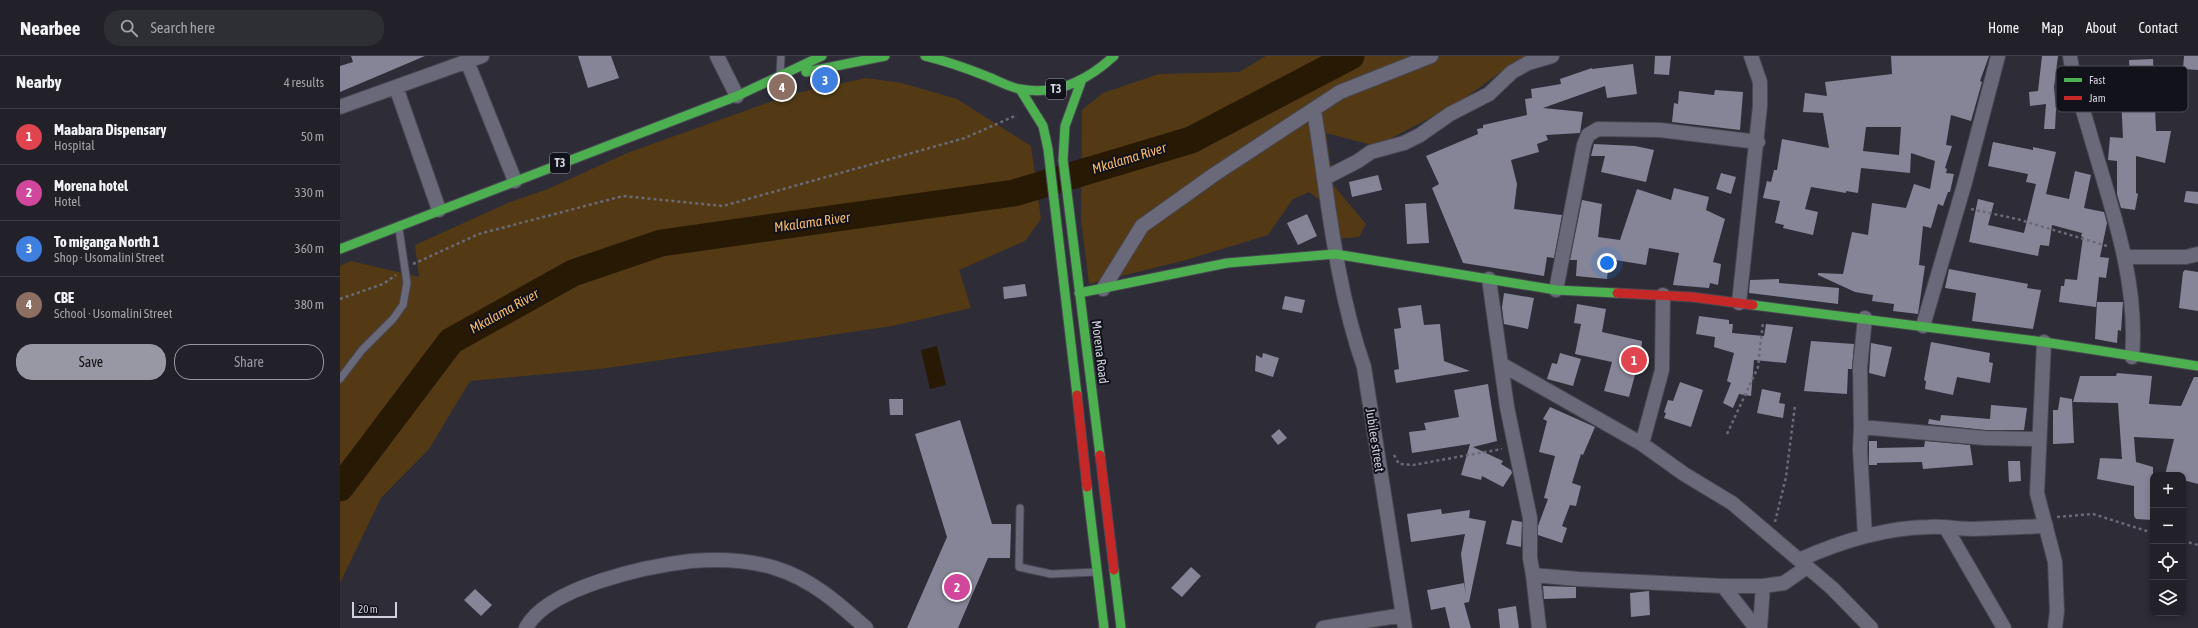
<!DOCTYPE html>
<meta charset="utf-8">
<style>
:root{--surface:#222129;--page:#2e2e35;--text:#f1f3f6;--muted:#a2a3a8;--line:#3f3e46;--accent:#9897a4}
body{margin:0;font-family:"Asap Condensed",sans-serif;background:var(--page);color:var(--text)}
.controls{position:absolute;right:12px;bottom:12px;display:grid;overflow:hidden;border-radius:8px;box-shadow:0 2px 6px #0003}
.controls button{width:36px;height:36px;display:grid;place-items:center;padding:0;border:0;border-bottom:1px solid var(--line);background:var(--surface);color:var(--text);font:20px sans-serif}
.scale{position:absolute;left:12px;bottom:10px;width:45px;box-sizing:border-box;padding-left:4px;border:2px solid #d1d1de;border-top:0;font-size:11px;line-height:14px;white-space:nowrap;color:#d1d1de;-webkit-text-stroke:3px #12121a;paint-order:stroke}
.you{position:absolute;left:1267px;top:207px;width:14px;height:14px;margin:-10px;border:3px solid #fff;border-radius:50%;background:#1a73e8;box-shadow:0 0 0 6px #1a73e833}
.badge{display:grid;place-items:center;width:26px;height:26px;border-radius:50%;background:var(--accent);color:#fff;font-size:13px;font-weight:700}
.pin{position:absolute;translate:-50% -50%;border:2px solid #fff;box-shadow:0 1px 4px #0006}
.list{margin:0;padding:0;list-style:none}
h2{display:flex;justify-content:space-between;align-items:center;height:52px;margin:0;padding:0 16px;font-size:17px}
h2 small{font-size:13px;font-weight:400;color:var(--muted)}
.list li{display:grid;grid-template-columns:26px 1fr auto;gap:12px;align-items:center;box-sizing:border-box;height:56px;padding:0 16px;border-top:1px solid var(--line)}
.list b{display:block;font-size:15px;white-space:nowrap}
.list p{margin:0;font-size:13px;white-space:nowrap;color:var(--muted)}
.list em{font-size:13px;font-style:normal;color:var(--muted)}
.actions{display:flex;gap:8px;padding:12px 16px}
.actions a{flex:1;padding:9px 0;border:1px solid var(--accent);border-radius:16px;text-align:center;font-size:14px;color:var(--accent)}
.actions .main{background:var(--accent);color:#111}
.icon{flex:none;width:22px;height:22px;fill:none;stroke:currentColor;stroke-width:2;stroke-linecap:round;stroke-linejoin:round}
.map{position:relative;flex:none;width:1858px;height:572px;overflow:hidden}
header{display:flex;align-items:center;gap:24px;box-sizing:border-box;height:56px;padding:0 20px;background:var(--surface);border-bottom:1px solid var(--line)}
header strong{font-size:19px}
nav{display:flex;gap:22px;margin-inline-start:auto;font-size:14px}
.search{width:280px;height:36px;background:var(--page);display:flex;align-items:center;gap:10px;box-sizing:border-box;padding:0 14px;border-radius:16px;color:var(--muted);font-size:15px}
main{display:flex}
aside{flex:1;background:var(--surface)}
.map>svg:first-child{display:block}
</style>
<header>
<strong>Nearbee</strong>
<div class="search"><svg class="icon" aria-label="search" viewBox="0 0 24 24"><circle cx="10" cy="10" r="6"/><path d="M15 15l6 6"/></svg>Search here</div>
<nav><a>Home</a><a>Map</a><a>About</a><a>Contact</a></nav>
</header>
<main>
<aside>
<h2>Nearby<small>4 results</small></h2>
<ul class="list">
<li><span class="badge" style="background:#e0444e">1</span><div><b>Maabara Dispensary</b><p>Hospital</p></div><em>50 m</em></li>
<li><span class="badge" style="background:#d1479c">2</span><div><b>Morena hotel</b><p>Hotel</p></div><em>330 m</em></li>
<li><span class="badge" style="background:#3f7fe0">3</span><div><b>To miganga North 1</b><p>Shop · Usomalini Street</p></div><em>360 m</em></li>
<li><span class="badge" style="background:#8d6e63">4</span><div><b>CBE</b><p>School · Usomalini Street</p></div><em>380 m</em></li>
</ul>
<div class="actions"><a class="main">Save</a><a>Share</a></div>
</aside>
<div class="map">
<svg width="1858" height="572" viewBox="0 0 1858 572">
<rect width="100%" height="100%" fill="#2d2c37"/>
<path fill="#533a15" d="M926,0H1187L1177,4L1117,48L1036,90L986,77L994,130L1026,168L1019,181L992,183L989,151L969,136L953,143L928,179L846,204L749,228L741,163L742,54L763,37L819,18L899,16Z
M526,22L562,27L617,43L691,90L701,163L685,185L619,214L631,252L552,270L260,313L130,325L89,393L41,442L0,527V210L11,205L79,221L75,189L170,146L208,133L287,97L452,38Z"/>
<path fill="#281905" d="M597,290L606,329L590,333L581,294Z"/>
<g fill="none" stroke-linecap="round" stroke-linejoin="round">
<path stroke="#281905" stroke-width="27" d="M0,432L111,285L233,217L321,187L674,137L851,84L1011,0"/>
</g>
<path fill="#868597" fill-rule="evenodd" d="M11,0H85L0,36V10L13,6Z
M238,0H271L279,22L248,32Z
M1315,0H1331L1329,19L1314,18Z
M1551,0H1649L1640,25L1642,26L1631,65L1611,59L1606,89L1612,90L1605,112L1607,113L1606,117L1614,118L1610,136H1608L1603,150L1598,148L1591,172L1583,170L1579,209L1585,210L1578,258L1553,255L1554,248L1532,245L1533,239L1515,236L1478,219V217L1503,218L1512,176L1528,179L1532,147L1566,152L1574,128L1590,133L1595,105L1571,97L1570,117L1521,112L1518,137L1506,135V137L1471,131L1465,153L1478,156L1473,179L1443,172L1444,169L1435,167L1440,145L1423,142L1427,125L1431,126L1434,114H1437L1442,83L1489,92L1483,57L1463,56L1465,37L1487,40L1485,26L1552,18ZM1526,71H1561L1559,99L1523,95Z
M1702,0H1718L1714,31L1716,53L1715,73H1704L1706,48L1690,50L1689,36L1698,35Z
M1844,0H1858V14L1843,13Z
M1813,3L1816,75H1831L1825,107L1796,100V137L1798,138L1795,154L1781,152L1777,138V105L1768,104L1770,81L1783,82L1781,42L1791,41L1789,4Z
M1293,8L1297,38L1267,42L1265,30L1203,52L1243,56L1240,77L1206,79L1208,84L1197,88L1199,96L1171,104L1177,128L1174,153L1222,159L1214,202L1207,201L1204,220L1123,207L1092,132L1099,128L1086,100L1138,78L1137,73L1143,72V69L1187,59L1185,43L1192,42L1191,33L1221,28L1220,23L1252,12V13Z
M1375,34L1403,36L1400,74L1332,66L1334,47L1338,48L1339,35L1374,39Z
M1653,86L1693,94V91L1716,96L1706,138L1729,143L1735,115L1751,119L1744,152L1764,156L1767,167L1760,201L1769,202L1766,222L1759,221L1756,251L1719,246L1721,230H1724L1725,223L1737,224L1743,181L1741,180L1742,177L1712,169L1709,190L1700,189L1698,200L1629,186L1638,143L1654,147L1648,169L1684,177L1696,128L1686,126L1688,118L1648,110Z
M1254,88L1295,90L1314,94L1306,126L1261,116L1265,100H1251Z
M1381,117L1396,121L1391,138L1376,133Z
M1038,119L1042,134L1012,141L1009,126Z
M1334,132L1369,141L1366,154L1385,163L1373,206L1381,208L1378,229L1370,227L1369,232L1333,229L1339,197L1309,192L1306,209L1269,203L1267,223L1236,220L1237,204H1230L1242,144L1262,148L1258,181L1280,184L1297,133L1331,144Z
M1846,135L1858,136V148L1844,146Z
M1086,147L1089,187L1067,188L1065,148Z
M967,158L977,180L958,189L947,167Z
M1609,213L1688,228L1687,232L1701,234L1693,273L1632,265L1636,237L1605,232Z
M1845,214L1858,216V255L1839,252L1843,216Z
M1439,223V227L1499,232L1498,248L1409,237L1410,224Z
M685,228L687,240L664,243L663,231Z
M1164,237L1194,242L1188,273L1164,268L1162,251Z
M945,240L965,244L962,257L942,253Z
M1757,246H1783L1781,275L1778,274L1777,287L1755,283Z
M1237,248L1266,253L1262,276L1302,285L1301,298L1308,300L1304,315L1299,314L1298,319H1295L1289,341L1264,335L1272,306L1235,298L1241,268L1234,267Z
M1081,249L1084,269L1100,268L1104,305L1130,315L1056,327L1054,314L1059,313L1054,273L1061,272L1058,252Z
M1359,260L1389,264V268H1393L1392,277L1424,280L1426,268L1453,271L1446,307L1414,304L1411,340L1399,338L1393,352L1383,347L1391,327L1387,325L1394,297L1374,291L1375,281L1356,278Z
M1471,285L1514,288L1512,313H1508L1507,338L1464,335Z
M1591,286L1650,297L1649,306L1653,307L1650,327L1617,321L1613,339L1585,333L1586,325L1584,324Z
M1531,287L1552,291L1545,321L1529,317Z
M923,297L939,302L933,321L915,315L916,299L922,302Z
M1220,297L1241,303L1233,330L1207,323L1212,307L1217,308Z
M1777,317L1812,320L1809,348L1841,350L1854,321H1858V428L1843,424V419H1825L1834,383L1794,381L1796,406L1813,411V464L1796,463L1794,460V430L1757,423L1760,402L1782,403L1778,347L1733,346L1740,320H1776Z
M1340,326L1363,334L1351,371L1324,362L1326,357L1324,356L1328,344L1333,345Z
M1148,328L1157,385L1133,391L1163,405L1161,408L1171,414L1172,417L1163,431L1142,420L1141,424L1121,419L1130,388L1072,397L1069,376L1086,374L1084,367L1119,361L1114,334Z
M1422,333L1441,337L1439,347L1445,348L1443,362L1417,357Z
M1720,341L1732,343L1734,387L1713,388V354H1718Z
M549,343H563V359H550Z
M1651,349L1687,352L1684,374H1645L1588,368L1589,363L1600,365L1601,359L1650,363Z
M1210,351L1255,371L1243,399L1241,398L1232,427L1241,430L1236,450L1230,449L1222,470L1227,472L1222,487L1198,479V470L1208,443L1204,442L1215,400L1199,396L1207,365L1203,363Z
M620,364L652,468H671L670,502H648L618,572H567L607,481L575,378Z
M939,373L947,382L938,389L931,380Z
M1529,385H1537V392L1584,391L1585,385L1630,389L1633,409L1583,413L1582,406L1537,407V409H1529Z
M1668,405H1680L1681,425L1669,426Z
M1101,453L1102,458L1130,454L1129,462L1146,465L1129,546L1124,547L1131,572H1110L1105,551L1091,554L1087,534L1124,527L1126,539L1121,498L1125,478L1071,486L1067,458Z
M1172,464L1182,466L1181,491L1166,488Z
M851,511L861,520L842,541L831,532Z
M1203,530L1236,531V542L1204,543Z
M135,533L152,549L141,560L124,544Z
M1309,535L1310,559L1291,561L1290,537Z
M1176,550L1179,572H1160L1158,553Z"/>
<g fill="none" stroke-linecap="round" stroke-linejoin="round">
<defs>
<path id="lane" d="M440,18L441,0
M0,323L22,294L53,263L63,249L67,227L59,173
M680,452L679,511L711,518L757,516"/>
<path id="street" d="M377,0L397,40
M1730,0C1733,23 1741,48 1748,71C1769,145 1799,223 1792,301
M127,5L175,125
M56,31L99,154
M0,51L142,0
M974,54C988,141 995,228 1024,311L1065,572
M985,122L1018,105L1031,96L1064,87L1080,79L1110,58L1149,38L1172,16L1188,7L1212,0
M1784,201H1846L1858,198
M1149,223L1167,351L1190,462V502L1193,519L1238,523L1383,530L1416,572
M763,233L802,170L875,118L1000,36L1091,0
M1216,234L1244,89L1248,79L1258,73L1320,74L1418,86
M1399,247L1420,50V26L1411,0
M1525,262L1520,311L1521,371L1520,393L1525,480
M1583,270L1625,126L1658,0
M1704,286L1697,437L1715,506L1717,555L1715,572
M1161,308L1302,388L1344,418L1392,447L1492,532L1531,572
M1521,371L1645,382L1698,383
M1302,388L1322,314L1323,239
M1606,472L1664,572
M1459,504C1499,486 1543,472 1588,471C1603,470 1618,473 1633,473C1657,472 1682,471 1706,470
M1193,519L1199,572
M1383,530H1423L1444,527L1467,511
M186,572C207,531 308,510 351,505C378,503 409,504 435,512C471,523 498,547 526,572
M983,572L1063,559
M1420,572L1423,530"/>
<path id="fast" d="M585,0C606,5 626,12 646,20C657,24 668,31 680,33C716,40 748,24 774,0
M466,16L545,0
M741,26L725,70L723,104L760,399
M680,33L703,70L708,93L737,339
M0,193L397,40L482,0
M739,237L887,207L995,198L1216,234L1277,237
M1413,249L1704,286L1858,310
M747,431L764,572
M774,514L781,572"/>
<path id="jam" d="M1277,237L1352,241L1413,249
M737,339L747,431
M760,399L774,514"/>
</defs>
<use href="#lane" stroke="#484751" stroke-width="9"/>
<use href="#street" stroke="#484751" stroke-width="16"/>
<use href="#fast" stroke="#484751" stroke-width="11"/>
<use href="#jam" stroke="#484751" stroke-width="11"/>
<path stroke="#6a6977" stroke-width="2.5" stroke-dasharray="3 3" stroke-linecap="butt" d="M1631,153L1677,163L1767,190
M73,208L139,178L283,140L383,150L625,82L677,59
M0,243L43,228L56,219
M1387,378L1418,311L1423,266
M1054,399L1059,408L1073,409L1162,393
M1717,461L1753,458L1813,477
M1435,466L1446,421L1455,349
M1843,485L1858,489"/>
<use href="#lane" stroke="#6a697a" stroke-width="7"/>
<use href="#street" stroke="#6a697a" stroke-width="14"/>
<use href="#fast" stroke="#4caf50" stroke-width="9"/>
<use href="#jam" stroke="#c62828" stroke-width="9"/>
</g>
<g text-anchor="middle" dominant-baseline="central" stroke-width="4" stroke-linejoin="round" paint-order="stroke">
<g fill="#12121a" stroke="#9898a3" stroke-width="1">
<rect x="706" y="23" width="20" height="20" rx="3"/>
<rect x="210" y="97" width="20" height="20" rx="3"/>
</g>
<g font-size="12" font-weight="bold" fill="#d1d1de">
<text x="716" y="33">T3</text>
<text x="220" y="107">T3</text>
</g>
<g font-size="13" fill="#d1d1de" stroke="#12121a">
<text transform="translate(760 296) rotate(83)">Morena Road</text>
<text transform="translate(1035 384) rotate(81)">Jubilee street</text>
</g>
<g font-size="14" font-style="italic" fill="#f5ba69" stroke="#12121a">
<text transform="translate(789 102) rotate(-17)">Mkalama River</text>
<text transform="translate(472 166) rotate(-8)">Mkalama River</text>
<text transform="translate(164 255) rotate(-29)">Mkalama River</text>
</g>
</g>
<rect x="1716" y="10" width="132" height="46" rx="6" fill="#12121a" stroke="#4b4b55" stroke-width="1"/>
<rect x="1724" y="22" width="18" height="4" fill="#4caf50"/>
<rect x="1724" y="40" width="18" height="4" fill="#c62828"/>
<g font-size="11" fill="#d1d1de">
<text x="1749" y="28">Fast</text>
<text x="1749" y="46">Jam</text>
</g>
</svg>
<div class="controls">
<button>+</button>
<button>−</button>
<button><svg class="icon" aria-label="locate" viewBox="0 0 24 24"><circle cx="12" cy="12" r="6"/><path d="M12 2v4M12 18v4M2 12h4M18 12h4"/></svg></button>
<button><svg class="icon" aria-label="layers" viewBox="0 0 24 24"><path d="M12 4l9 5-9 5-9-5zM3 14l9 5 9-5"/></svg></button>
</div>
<div class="scale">20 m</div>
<div class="you"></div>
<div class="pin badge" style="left:1294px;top:304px;background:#e0444e">1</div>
<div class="pin badge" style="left:617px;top:531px;background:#d1479c">2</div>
<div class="pin badge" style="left:485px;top:24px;background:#3f7fe0">3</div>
<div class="pin badge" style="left:442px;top:31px;background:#8d6e63">4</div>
</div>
</main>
